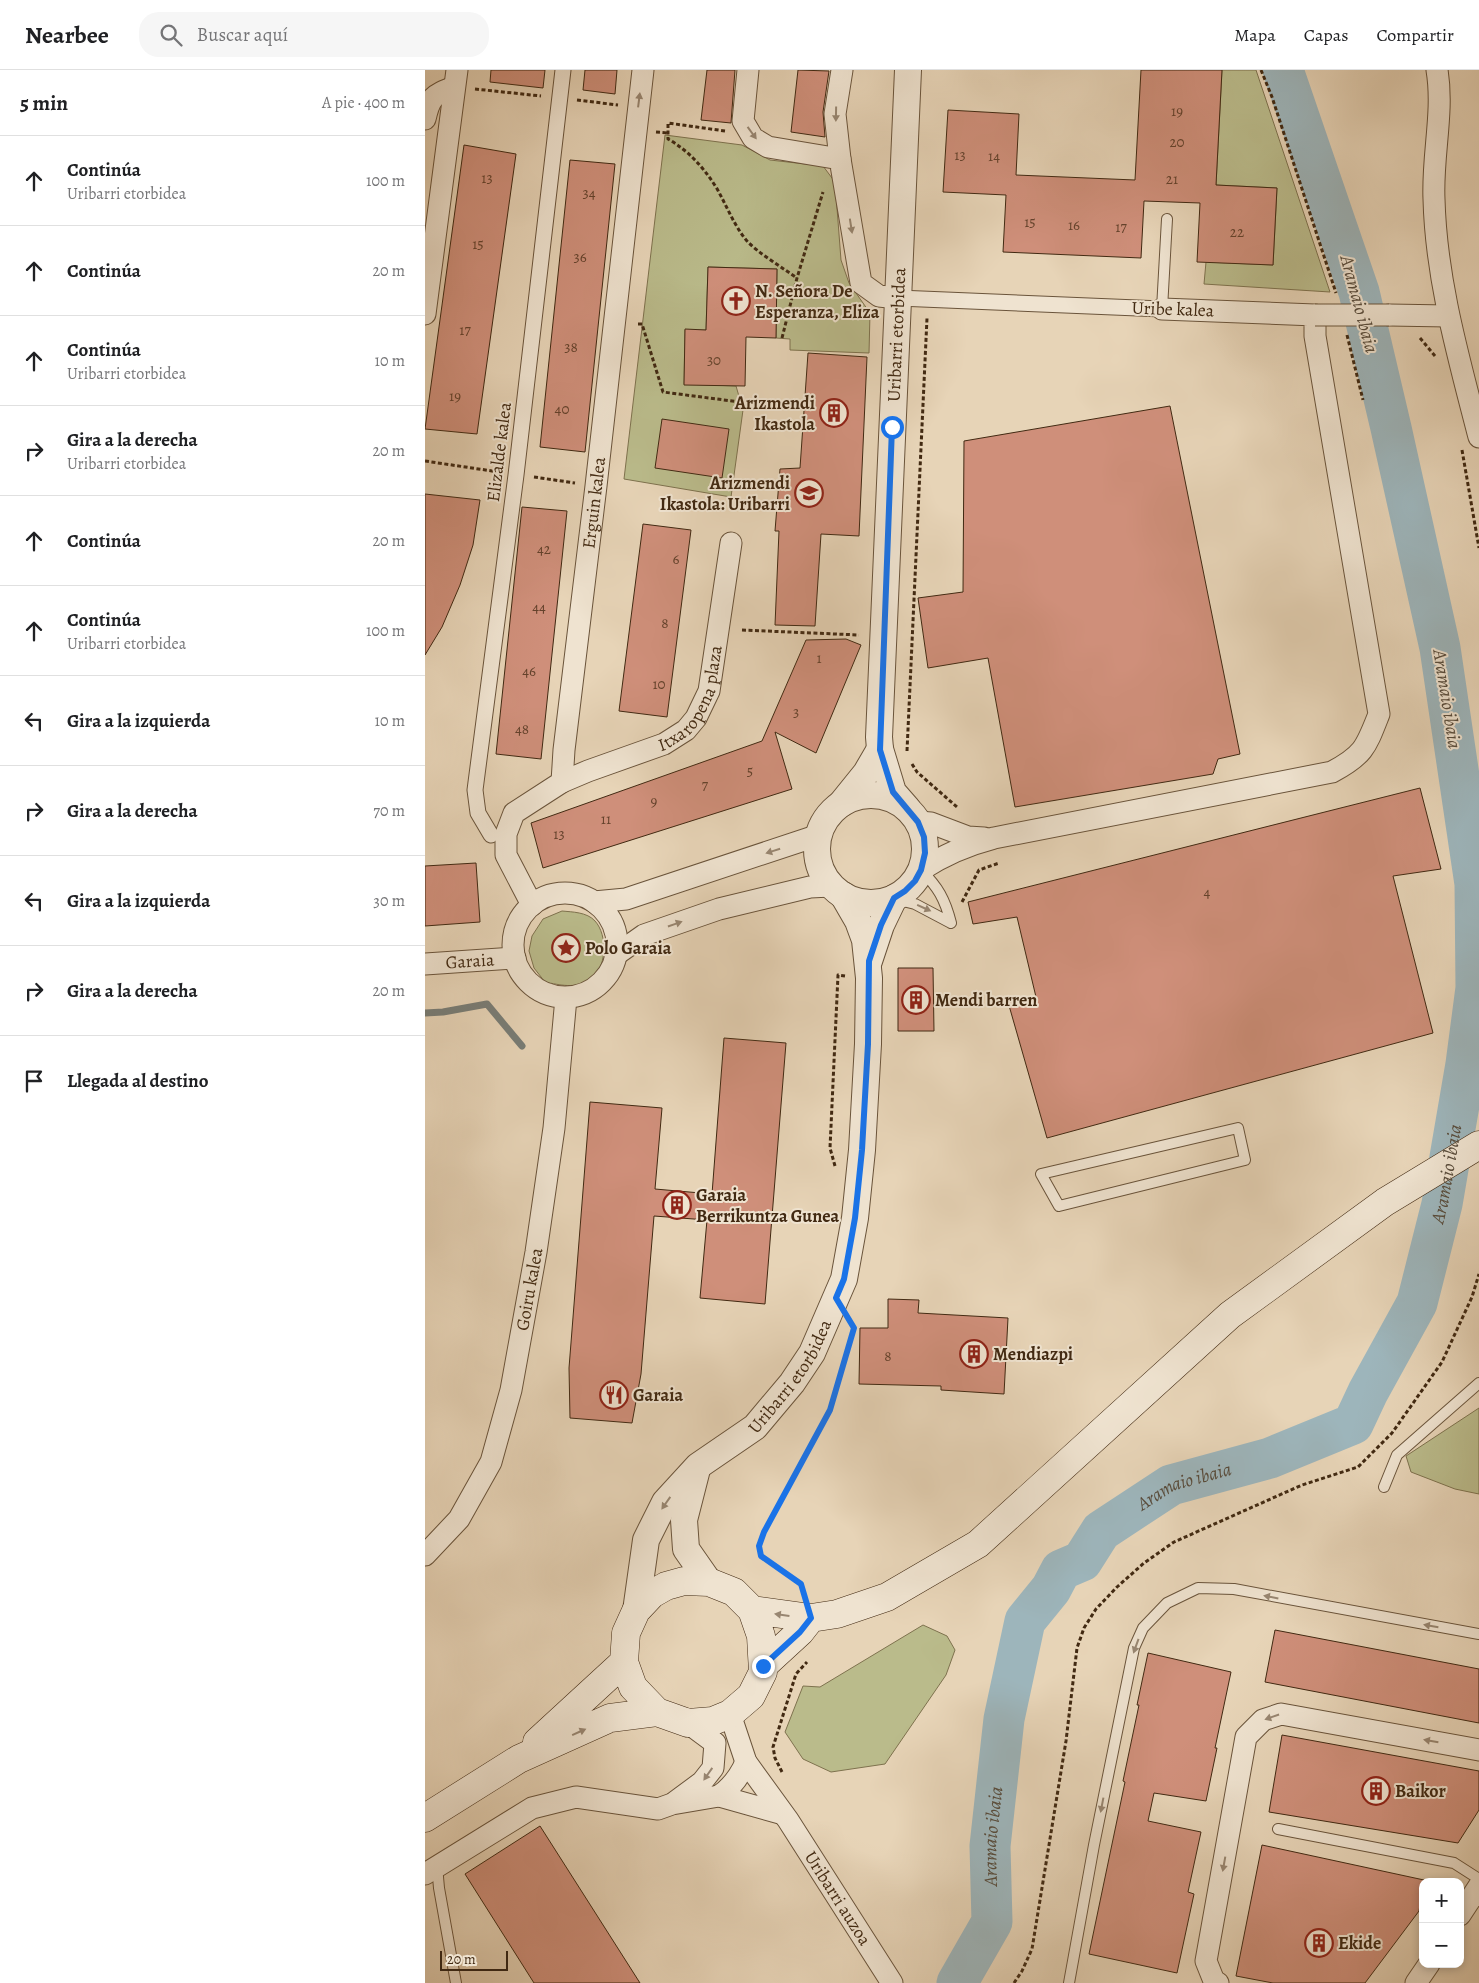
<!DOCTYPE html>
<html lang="es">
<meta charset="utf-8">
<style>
:root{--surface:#fff;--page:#f6f6f6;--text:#202124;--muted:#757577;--line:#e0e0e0}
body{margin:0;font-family:Alegreya,serif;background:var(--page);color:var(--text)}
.controls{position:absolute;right:15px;bottom:15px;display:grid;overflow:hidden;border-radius:10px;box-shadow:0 2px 8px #0003}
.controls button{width:45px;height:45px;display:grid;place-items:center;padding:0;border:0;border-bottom:1px solid var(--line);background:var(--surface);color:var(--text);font:25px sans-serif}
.scale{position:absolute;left:15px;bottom:12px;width:68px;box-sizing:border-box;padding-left:5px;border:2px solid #412912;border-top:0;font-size:14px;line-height:18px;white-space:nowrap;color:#412912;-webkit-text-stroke:4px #efe3d0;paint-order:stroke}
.stop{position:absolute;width:15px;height:15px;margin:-11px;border:4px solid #1a73e8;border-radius:50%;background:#fff}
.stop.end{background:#1a73e8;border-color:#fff;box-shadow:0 1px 5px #0008}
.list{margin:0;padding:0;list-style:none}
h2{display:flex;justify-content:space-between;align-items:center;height:65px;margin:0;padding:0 20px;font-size:21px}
h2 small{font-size:16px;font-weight:400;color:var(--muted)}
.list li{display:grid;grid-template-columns:32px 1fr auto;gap:15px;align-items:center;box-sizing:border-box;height:90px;padding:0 20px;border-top:1px solid var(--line)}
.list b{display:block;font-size:19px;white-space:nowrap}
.list p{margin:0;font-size:16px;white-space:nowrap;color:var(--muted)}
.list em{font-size:16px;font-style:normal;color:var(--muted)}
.icon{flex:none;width:28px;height:28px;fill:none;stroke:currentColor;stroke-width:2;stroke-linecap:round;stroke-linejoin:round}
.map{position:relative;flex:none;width:1054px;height:1913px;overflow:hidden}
header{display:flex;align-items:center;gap:30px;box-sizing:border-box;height:70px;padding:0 25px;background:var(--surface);border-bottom:1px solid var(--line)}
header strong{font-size:24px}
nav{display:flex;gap:28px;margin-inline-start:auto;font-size:18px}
.search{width:350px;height:45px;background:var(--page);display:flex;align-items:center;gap:12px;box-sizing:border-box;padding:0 18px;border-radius:20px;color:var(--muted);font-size:19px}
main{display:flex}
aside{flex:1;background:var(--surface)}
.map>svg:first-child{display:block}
</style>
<header>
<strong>Nearbee</strong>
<div class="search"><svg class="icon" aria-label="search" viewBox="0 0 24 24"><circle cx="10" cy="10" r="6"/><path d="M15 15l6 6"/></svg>Buscar aquí</div>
<nav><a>Mapa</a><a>Capas</a><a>Compartir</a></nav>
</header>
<main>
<aside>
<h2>5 min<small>A pie · 400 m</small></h2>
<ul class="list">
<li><svg class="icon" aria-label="ahead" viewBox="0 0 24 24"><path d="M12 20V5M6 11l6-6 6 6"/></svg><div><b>Continúa</b><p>Uribarri etorbidea</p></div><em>100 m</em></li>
<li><svg class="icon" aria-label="ahead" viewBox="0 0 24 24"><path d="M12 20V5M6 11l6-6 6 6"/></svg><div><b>Continúa</b></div><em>20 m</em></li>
<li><svg class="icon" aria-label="ahead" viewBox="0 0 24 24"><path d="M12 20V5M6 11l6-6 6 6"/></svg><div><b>Continúa</b><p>Uribarri etorbidea</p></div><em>10 m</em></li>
<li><svg class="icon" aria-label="right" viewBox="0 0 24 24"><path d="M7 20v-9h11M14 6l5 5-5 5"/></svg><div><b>Gira a la derecha</b><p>Uribarri etorbidea</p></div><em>20 m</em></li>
<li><svg class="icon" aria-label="ahead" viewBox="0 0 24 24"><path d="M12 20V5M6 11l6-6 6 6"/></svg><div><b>Continúa</b></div><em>20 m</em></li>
<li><svg class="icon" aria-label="ahead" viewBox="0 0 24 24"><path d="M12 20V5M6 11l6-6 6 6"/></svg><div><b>Continúa</b><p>Uribarri etorbidea</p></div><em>100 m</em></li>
<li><svg class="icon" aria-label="left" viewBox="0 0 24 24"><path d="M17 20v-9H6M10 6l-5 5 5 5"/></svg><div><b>Gira a la izquierda</b></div><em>10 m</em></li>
<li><svg class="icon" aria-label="right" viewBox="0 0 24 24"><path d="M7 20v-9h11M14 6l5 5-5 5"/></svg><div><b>Gira a la derecha</b></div><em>70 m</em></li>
<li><svg class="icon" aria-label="left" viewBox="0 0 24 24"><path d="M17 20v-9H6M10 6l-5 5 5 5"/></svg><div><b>Gira a la izquierda</b></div><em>30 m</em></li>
<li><svg class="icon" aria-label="right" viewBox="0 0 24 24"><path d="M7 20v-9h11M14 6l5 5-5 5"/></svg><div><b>Gira a la derecha</b></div><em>20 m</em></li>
<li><svg class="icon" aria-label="arrive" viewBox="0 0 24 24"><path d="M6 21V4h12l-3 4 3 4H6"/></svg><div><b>Llegada al destino</b></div></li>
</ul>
</aside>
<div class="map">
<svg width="1054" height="1913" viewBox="0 0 1054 1913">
<rect width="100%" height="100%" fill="#e7d4b7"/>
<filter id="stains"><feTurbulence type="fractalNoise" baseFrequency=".004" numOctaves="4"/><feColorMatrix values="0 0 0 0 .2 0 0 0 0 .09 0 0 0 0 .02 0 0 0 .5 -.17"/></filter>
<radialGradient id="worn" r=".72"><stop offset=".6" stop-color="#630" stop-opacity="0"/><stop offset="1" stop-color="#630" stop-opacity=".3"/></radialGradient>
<path fill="#babb8b" stroke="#7e724e" d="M797,0H831L905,222L779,214L781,192L848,195L852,118L791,115Z
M240,65L317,75L345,90L398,96L410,112L416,190L424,213L445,243L444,283L365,280V269L351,268L352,199L283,197L281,260H260L259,314L311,316L318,340L306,427L199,409Z
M137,841C147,842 162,842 170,851C183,865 182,899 165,910C150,919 135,915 120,912L109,898L104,881L107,866L118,849Z
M1054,1338V1424L1030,1419L986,1402L981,1386Z
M498,1555L522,1566L530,1580L521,1605L460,1694L406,1702L378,1689L360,1662L378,1616L395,1617Z"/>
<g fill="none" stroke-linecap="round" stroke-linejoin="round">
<path stroke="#787d77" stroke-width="7" d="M0,943L18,942L62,934L97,976
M534,1910L536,1913"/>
<path stroke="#9db5bb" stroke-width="41" id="s1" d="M532,1913L567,1852L565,1776L579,1649L600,1551L626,1519L636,1500L657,1491L676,1461L746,1415L845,1388L928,1354L943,1322L992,1233L1017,1134L1041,994L1051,918L1050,814L1015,578L966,358L934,222L858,0"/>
</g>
<path fill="#cf8f7a" stroke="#412912" d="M66,0H120L118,18L65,12Z
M160,0H192L190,24L158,20Z
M282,0H310L306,53L276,50Z
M373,0L404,1L398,42L400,67L366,62Z
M716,0H797L791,115L852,118L848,195L772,192L775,133L719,131L716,188L578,182L581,125L518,122L523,40L594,44L591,105L710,110Z
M39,75L91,84L52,364L0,359Z
M145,90L190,94L160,382L115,377Z
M283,197L352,199L351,268L321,267L320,316L259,315L260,259L281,260Z
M383,283L442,287L434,466L396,464L390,556L350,555L354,461H350L355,399L375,398Z
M745,336L815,684L793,689L788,704L590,737L563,588L503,598L493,528L538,522L539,371Z
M237,349L304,359L297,408L230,398Z
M0,424L55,430L48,475L35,515L17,557L0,585Z
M97,437L142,441L116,689L71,684Z
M218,454L266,460L242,647L194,641Z
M421,569L436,575L391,683L350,662L367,719L118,798L106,753L337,671L381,570Z
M995,718L1016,799L968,806L1008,963L622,1068L583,932L611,927L592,847L548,854L543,832Z
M51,793L55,852L0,856V796Z
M473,898H508L509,961H473Z
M299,968L361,973L340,1234L275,1228L282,1150L229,1146L216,1304L207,1353L145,1348L144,1298L165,1032L237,1038L230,1119L287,1124Z
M463,1229L494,1230L493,1243L583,1248L579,1324L516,1320V1316L434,1314L435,1258H463Z
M850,1560L1054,1599V1653L840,1612Z
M723,1583L806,1602L790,1678H792L781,1731L729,1723L723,1751L776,1762L763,1822L769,1824L752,1903L664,1884L700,1712L698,1711L714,1635H712Z
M857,1665L1054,1701V1740L1033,1773L844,1742Z
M115,1756L215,1913H109L40,1804Z
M837,1775L999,1810L994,1841L940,1913H848L811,1906Z"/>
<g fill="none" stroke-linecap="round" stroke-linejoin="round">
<defs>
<path id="service" d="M737,239L742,149
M496,800C513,817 520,829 526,853
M470,829L490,834L526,853
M813,1058L820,1090L634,1136L616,1104Z
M959,1417L972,1385L1054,1313
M853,1759L1029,1793L1054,1809
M12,1796L14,1818L31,1913
M644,1913L669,1775L709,1578L718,1558L742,1533L773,1518L809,1519L1054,1564"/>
<path id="pedestrian" d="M473,228L737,239
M66,765L53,743L50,720L91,405L138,0"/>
<g id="minor">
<path d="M323,0L318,51L328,68L343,77L415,89L436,213L454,226L473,228"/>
<path d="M1012,0C1019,42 1007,86 1009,129C1011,210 1034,289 1054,367"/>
<path d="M0,49C5,27 8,25 29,17"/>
<path d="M415,89L410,44L417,0"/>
<path d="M0,244L32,0"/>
<path d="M964,245L1023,246"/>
<path id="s2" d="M137,712L163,701L239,674L261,660L271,648L284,621L306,473"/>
<path d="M493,752L506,753L543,767L559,768"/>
<path d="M496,800C520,784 542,775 569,768L907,702C939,685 941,677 954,644L890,266V245L737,239"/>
<circle cx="140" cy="875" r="52"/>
<path d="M169,832L201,829L394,765"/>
<path id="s3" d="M107,835L81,785V764L89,743L137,712L139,680L171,416L218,0"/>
<path d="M192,884L219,865L294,839L385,817L406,816"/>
<path id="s4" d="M0,894L90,888"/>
<path id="s5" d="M0,1485L34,1449L66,1392L86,1320L111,1182L129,1058L141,928"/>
<path id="s6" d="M305,1644L321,1692L363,1750L467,1913"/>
<path d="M294,1726C307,1717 315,1706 321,1692"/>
<path d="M250,1732L277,1712L288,1698L290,1673L263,1653"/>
<path d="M0,1804L107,1738L151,1727L233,1739L247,1734L294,1726L358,1744"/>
<path d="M1035,1845L1054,1816"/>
<path d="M793,1913L789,1911L781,1891L821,1667L838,1650L856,1644L1054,1680"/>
<path d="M991,1913L1004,1894"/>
</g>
<g id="tertiary">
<circle cx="446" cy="779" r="54"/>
<path d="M416,734L441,703L455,679"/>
<path id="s7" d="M482,738L468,722L455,679L454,667L483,0"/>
<path d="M444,891L456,855L469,828"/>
<path d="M272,1399L259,1450L261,1479L284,1512"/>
<path id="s8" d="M211,1541L221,1470L240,1432L273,1396L330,1357L367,1313L387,1283L419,1209L430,1148L437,1080L443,974L444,908L440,870L433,851L418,825"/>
</g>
<path id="secondary" d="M327,1540L386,1548L412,1544L462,1527L553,1474L805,1245L960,1132L1054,1075
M338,1596L375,1562L386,1548
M112,1672L199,1592
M0,1748L94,1689L185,1648L232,1642L263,1653L288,1651L305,1644L326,1626L338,1602L336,1566L327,1540L309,1522L284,1512L259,1511L241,1516L227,1524L211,1541L201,1563L199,1592L208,1617L232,1642"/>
</defs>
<use href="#service" stroke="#6a543b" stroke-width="12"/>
<use href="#pedestrian" stroke="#6a543b" stroke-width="17"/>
<use href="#minor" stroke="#6a543b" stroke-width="23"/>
<use href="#tertiary" stroke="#6a543b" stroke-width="28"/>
<use href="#secondary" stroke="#412912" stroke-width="29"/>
<path stroke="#412912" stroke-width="3" stroke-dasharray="4 2.5" stroke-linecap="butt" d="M836,0L847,27L911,223
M50,19L116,26
M152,30L193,35
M300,61L243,53V69C264,81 278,97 291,117C302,136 308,154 322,171C333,183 358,198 372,208
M231,62L243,63
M213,254H217L238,322L315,332
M922,265L938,330
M357,268L372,208L398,122
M995,268L1010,286
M1037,380L1054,478
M0,391L74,402
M109,407L150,413
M317,560L434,565
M482,681L502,248
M487,694L492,702L532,737
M537,832L554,800L574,793
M410,1096L405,1078L413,905L420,906
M378,1521L376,1514L336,1486L334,1476L339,1462L405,1340L429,1258L426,1253
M357,1702L350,1688L348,1677L371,1604L382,1592
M589,1913L597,1901L607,1879L641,1671L652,1578L659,1558L671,1539L692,1517L719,1493L749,1472L877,1415L933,1397L967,1363L1017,1292L1047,1227L1054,1204"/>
<use href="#service" stroke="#efe3d0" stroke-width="10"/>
<use href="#pedestrian" stroke="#efe3d0" stroke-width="15"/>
<use href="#minor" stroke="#efe3d0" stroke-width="21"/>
<use href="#tertiary" stroke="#efe3d0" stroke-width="26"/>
<use href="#secondary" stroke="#efe3d0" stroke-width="28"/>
<defs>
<path id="minor-bridge" d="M890,245H964"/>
</defs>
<use href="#minor-bridge" stroke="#6a543b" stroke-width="23" stroke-linecap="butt"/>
<use href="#minor-bridge" stroke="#efe3d0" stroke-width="21"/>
</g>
<defs><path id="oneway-solid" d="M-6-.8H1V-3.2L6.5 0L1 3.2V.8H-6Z" transform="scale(1.25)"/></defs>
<g fill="#988671">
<use href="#oneway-solid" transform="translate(214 30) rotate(-83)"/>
<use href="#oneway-solid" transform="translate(411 44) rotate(91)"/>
<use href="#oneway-solid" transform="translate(327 63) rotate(54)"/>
<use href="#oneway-solid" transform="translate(426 156) rotate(81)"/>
<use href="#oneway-solid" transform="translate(348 781) rotate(162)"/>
<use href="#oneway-solid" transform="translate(499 838) rotate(24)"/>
<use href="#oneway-solid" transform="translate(250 854) rotate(-19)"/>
<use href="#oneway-solid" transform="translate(241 1433) rotate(125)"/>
<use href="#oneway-solid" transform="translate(846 1527) rotate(-169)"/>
<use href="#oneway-solid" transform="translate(357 1545) rotate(-172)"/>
<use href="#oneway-solid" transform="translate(1006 1556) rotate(-170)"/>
<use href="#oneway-solid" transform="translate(711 1576) rotate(110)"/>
<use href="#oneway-solid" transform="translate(847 1647) rotate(161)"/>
<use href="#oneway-solid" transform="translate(154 1662) rotate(-24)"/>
<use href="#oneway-solid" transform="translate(1006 1671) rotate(-170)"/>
<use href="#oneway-solid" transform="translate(283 1704) rotate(125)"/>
<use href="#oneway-solid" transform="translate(677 1735) rotate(101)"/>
<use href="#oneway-solid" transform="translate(799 1794) rotate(100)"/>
</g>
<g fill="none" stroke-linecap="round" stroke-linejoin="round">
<path stroke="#1a73e8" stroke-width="6" d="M338,1596L375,1562L386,1548L376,1514L336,1486L334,1476L339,1462L405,1340L429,1258L411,1228L419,1209L430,1148L437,1080L443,974L444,891L456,855L469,828L480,821L490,811L496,800L500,783L499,767L493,752L468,722L455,680L467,357"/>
</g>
<defs>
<symbol id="church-ring" viewBox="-11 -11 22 22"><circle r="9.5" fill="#efe3d0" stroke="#8f2418" stroke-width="1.5"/><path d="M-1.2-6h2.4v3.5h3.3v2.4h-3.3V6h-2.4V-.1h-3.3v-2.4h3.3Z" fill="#8f2418"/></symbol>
<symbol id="building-ring" viewBox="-11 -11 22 22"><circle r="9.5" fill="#efe3d0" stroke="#8f2418" stroke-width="1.5"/><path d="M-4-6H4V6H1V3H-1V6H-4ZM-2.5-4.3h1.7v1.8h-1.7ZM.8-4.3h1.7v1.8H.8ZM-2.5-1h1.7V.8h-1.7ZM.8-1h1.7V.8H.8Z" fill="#8f2418"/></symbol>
<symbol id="school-ring" viewBox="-11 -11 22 22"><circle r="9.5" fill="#efe3d0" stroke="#8f2418" stroke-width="1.5"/><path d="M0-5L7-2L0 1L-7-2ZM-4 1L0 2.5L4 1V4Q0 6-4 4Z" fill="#8f2418"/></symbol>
<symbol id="sight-ring" viewBox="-11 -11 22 22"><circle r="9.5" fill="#efe3d0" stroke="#8f2418" stroke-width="1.5"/><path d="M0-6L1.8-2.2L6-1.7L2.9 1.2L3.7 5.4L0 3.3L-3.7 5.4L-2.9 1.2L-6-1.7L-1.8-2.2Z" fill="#8f2418"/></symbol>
<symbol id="restaurant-ring" viewBox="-11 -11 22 22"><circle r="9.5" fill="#efe3d0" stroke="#8f2418" stroke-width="1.5"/><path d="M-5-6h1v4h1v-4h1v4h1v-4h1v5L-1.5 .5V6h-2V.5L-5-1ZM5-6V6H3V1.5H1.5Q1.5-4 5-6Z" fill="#8f2418"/></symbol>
</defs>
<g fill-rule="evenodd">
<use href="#church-ring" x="295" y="215" width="32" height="32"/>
<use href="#building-ring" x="393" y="327" width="32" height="32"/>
<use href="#school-ring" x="368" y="407" width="32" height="32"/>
<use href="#sight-ring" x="125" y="862" width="32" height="32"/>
<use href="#building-ring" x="475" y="914" width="32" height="32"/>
<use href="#building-ring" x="236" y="1119" width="32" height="32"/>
<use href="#building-ring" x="533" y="1268" width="32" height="32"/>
<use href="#restaurant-ring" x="173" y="1309" width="32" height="32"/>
<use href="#building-ring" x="935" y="1705" width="32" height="32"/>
<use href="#building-ring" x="878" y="1857" width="32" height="32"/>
</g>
<g text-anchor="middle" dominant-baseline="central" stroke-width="4" stroke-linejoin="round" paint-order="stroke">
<g font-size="15" fill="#64422c">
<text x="752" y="41">19</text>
<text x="752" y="72">20</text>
<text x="535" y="85">13</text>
<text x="569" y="86">14</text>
<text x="62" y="108">13</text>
<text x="747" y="109">21</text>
<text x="164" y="123">34</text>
<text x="605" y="152">15</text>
<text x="649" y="155">16</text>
<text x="696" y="157">17</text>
<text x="812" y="162">22</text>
<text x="53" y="174">15</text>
<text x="155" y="187">36</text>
<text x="40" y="260">17</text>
<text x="146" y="277">38</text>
<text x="289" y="290">30</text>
<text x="30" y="326">19</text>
<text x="137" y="339">40</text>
<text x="119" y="479">42</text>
<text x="251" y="489">6</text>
<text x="114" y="537">44</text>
<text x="240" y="553">8</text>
<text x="394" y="588">1</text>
<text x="104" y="601">46</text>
<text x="234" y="614">10</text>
<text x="371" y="642">3</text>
<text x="97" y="659">48</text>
<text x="325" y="701">5</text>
<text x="280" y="715">7</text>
<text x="229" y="731">9</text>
<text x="181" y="749">11</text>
<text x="134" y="764">13</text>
<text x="782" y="822">4</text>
<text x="463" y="1286">8</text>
</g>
<g font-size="18" font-weight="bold" fill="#412912" stroke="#efe3d0" text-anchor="start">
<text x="330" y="221">N. Señora De<tspan x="330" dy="21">Esperanza, Eliza</tspan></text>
<text x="390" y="333" text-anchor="end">Arizmendi<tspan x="390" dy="21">Ikastola</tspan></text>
<text x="365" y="413" text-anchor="end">Arizmendi<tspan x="365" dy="21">Ikastola: Uribarri</tspan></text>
<text x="160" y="878">Polo Garaia</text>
<text x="510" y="930">Mendi barren</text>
<text x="271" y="1125">Garaia<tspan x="271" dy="21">Berrikuntza Gunea</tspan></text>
<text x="568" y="1284">Mendiazpi</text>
<text x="208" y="1325">Garaia</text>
<text x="970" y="1721">Baikor</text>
<text x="913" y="1873">Ekide</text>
</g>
<g font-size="18" fill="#412912" stroke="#efe3d0">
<text transform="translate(748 239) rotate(2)">Uribe kalea</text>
<text stroke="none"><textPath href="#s7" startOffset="481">Uribarri etorbidea</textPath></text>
<text transform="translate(74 382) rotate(-83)">Elizalde kalea</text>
<text stroke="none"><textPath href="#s3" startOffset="438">Erguin kalea</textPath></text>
<text stroke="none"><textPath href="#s2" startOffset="165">Itxaropena plaza</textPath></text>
<text stroke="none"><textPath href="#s4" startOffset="45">Garaia</textPath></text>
<text stroke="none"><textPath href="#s5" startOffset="292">Goiru kalea</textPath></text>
<text stroke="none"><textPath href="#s8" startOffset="294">Uribarri etorbidea</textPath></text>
<text stroke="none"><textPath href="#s6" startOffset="215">Uribarri auzoa</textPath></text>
</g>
<g font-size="19" font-style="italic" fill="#584c3c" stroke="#efe3d0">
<text transform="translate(934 234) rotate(75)">Aramaio ibaia</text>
<text transform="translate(1022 629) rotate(81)">Aramaio ibaia</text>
<text stroke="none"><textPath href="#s1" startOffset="1041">Aramaio ibaia</textPath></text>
<text stroke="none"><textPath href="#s1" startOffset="591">Aramaio ibaia</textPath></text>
<text stroke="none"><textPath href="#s1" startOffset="156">Aramaio ibaia</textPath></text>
</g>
</g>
<rect width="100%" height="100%" filter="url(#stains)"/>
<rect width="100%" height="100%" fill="url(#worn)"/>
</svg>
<div class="controls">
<button>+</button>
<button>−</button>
</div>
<div class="scale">20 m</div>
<div class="stop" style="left:467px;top:357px"></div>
<div class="stop end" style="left:338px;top:1596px"></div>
</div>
</main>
